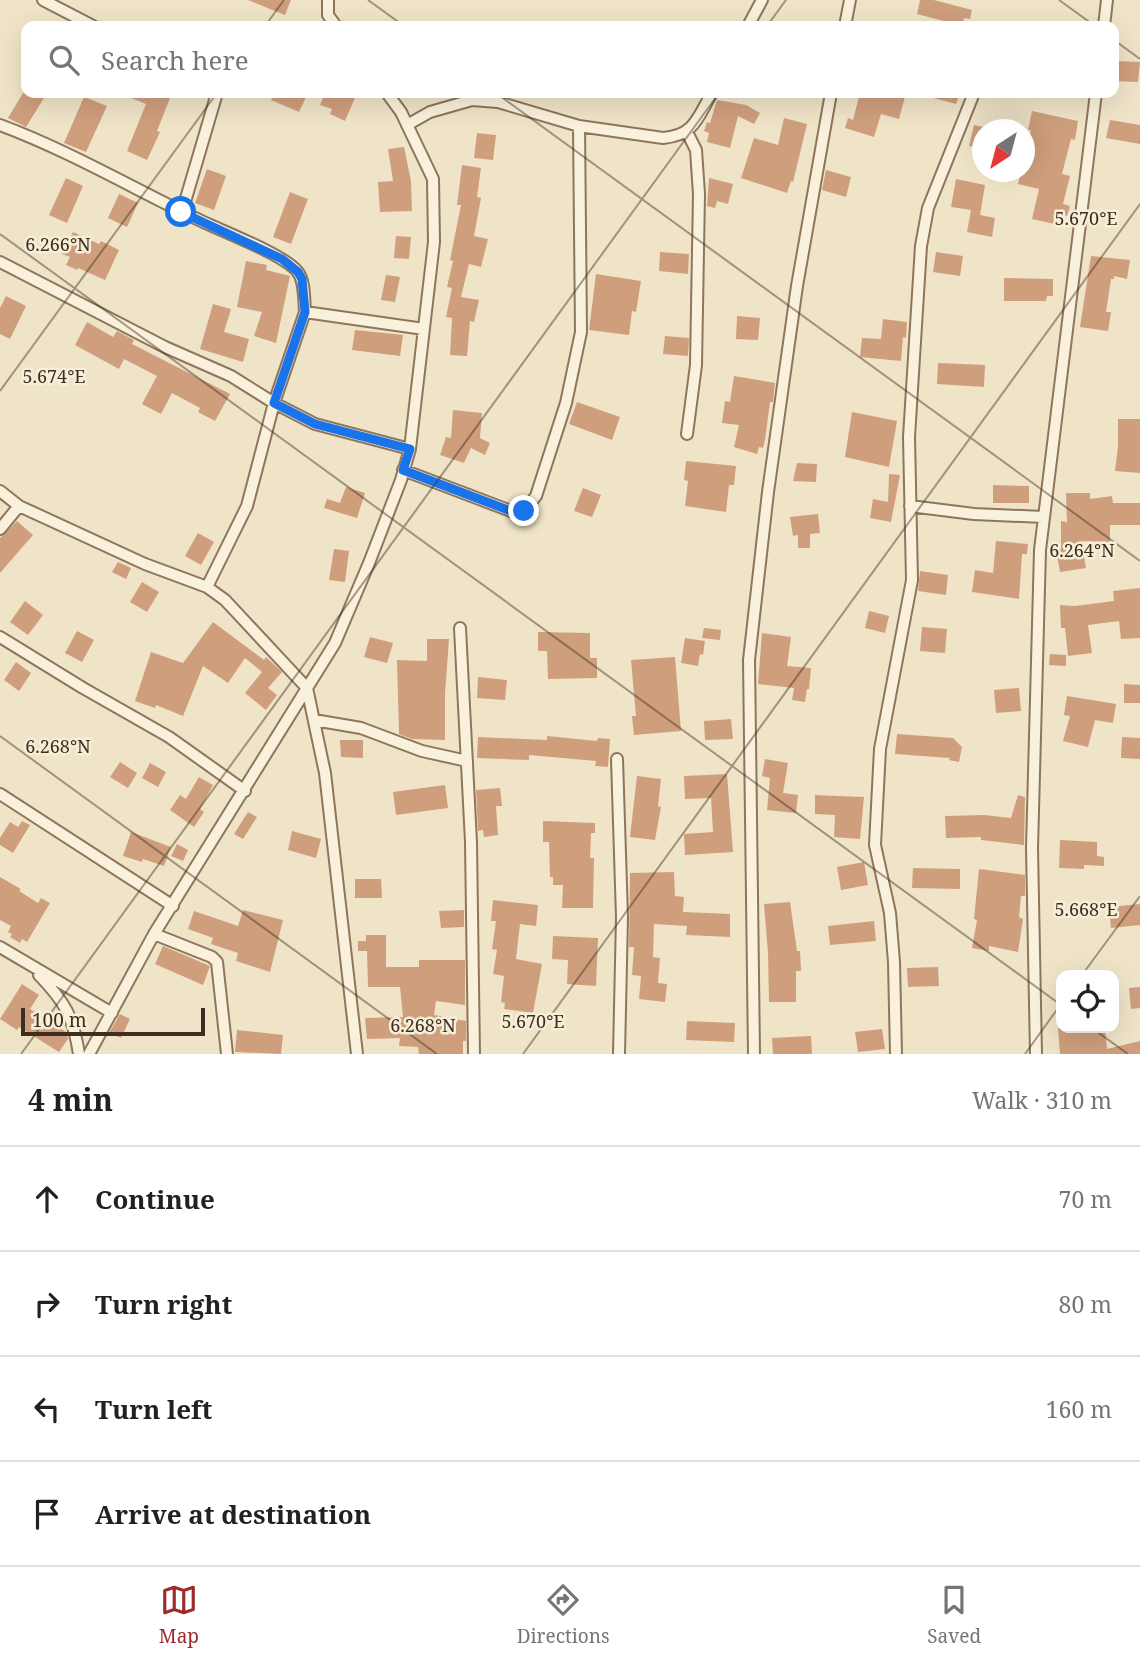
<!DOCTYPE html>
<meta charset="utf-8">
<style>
:root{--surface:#fff;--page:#f2f2f2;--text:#202124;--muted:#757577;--line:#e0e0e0;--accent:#9e2a2b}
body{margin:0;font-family:"Noto Serif",serif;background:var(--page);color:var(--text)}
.controls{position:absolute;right:21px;bottom:21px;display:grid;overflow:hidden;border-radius:14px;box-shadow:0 7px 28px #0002}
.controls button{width:63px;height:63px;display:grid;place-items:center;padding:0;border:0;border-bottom:2px solid var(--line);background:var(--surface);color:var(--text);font:35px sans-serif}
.compass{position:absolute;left:972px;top:119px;width:63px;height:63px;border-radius:50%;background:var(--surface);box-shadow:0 7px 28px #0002;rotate:216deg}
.scale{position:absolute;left:21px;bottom:18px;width:184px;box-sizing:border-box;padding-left:7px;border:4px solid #3d2e20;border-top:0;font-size:19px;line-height:24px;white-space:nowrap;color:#3d2e20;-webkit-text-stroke:5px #f7eed8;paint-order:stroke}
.stop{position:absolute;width:21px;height:21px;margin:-16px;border:5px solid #1a73e8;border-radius:50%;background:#fff}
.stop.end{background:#1a73e8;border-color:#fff;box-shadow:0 2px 7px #0008}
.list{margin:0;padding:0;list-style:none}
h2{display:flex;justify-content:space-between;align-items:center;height:91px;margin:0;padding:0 28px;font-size:30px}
h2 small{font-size:23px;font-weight:400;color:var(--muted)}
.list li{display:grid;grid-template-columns:46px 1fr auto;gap:21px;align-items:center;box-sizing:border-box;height:105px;padding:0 28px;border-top:2px solid var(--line)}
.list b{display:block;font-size:26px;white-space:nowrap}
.list em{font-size:23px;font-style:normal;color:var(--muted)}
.icon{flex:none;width:38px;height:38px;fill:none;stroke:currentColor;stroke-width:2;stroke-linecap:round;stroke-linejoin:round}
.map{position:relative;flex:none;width:1140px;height:1054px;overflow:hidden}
.search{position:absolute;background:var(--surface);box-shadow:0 7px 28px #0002;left:21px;right:21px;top:21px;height:77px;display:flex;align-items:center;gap:18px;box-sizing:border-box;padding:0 24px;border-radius:14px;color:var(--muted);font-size:26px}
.sheet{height:511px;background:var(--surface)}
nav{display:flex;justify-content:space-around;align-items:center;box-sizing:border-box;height:98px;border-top:2px solid var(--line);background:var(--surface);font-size:19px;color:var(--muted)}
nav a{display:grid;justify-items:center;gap:4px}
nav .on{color:var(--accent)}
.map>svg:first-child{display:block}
</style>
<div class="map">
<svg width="1140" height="1054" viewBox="0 0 1140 1054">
<rect width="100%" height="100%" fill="#f0e4c8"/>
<path fill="#cf9f7d" d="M248,0H291L285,15Z
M920,0H934L972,10L970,19L964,18L963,26L917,14Z
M1114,61L1140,62L1138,82L1114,81Z
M23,93H47L26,127L8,118Z
M119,93H172L157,131L160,132L147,160L127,151L146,104Z
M275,93H302L307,95L299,112L271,100Z
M325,93H357L345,121L330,114L332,109L320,105Z
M860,93H906L899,119L881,114L874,137L845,128L848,118L853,120Z
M926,93H960L956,104L926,96Z
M84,97L107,106L86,152L64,143Z
M717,100L746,105L760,113L754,124L738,116L730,148L707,142L709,133L704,131L707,122L710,123Z
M1032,111L1078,121L1075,140L1071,139L1062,174L1070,176L1063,204L1070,206L1067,216L1061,214L1059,225L1032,219L1039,189L1018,184L1021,172H1025V156L1031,130H1028Z
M784,118L807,124L793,182L791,181L787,193L741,178L754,138L778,145Z
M1110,120L1140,125V144L1106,138Z
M974,125L983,127V149L969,146Z
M477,133L496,135L493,160L474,158Z
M404,147L411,181L412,211L380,212L378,182L393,181L388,149Z
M462,165L481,168L477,197L481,198L474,236L488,239L481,267L469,264L461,297L479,300L474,322L470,321L467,356L450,355L452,318L446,317L452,288L447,287L453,261L450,260L461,205H457Z
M207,169L226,176L214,210L195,203Z
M826,170L851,177L846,197L822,190Z
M66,178L83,186L67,223L49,215Z
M709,178L733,184L728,204L717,201L715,208L707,206Z
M956,179L985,185L980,215L995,218L992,237L967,232L971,210L951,207Z
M290,192L308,199L291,244L273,237Z
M119,194L138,203L127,227L108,218Z
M73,232L99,244L101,241L119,250L105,280L78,268L77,270L66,265L70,257L62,254Z
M396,236L411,237L409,259L394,258Z
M660,252L689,254L688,274L659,271Z
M936,252L963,256L960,276L933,272Z
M1091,256L1130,260L1127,279L1114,276V279H1111L1106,312H1111L1108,331L1080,327Z
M246,261L267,265L266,270L290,276L276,343L254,336L262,312L237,307Z
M596,274L641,281L636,312L632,311L629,335L589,330Z
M386,275L400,277L395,302L381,300Z
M1004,278L1053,279V296H1047L1046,301H1004Z
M6,296L26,306L10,339L0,334V308Z
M213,304L231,309L224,332L249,339L243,362L200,349Z
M737,316L760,318L758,340L736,339Z
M883,319L907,322L906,338L903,337L901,361L860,357L862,338L881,339Z
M87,322L113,337L117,331L134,340L132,344L230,394L215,421L198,412L200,408L172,393L161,414L142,404L157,376L124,359L119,369L75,345Z
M355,330L403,335L400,356L352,350Z
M665,336L689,338L688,356L663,354Z
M938,363L985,365L984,387L937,384Z
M734,376L775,383L773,402H770L765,440L763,448L759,447L757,454L734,447L739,425L722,423L725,401L730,402Z
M577,402L620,417L612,440L569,424Z
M453,410L482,413L480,438L490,443L485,455L471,448L464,463L440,455L446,437L451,438Z
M852,412L897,421L889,467L845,457Z
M1118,419H1140V473L1115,471L1118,446Z
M686,461L736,466L734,485H729L726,512L685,506L688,481L684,480Z
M797,463L817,464L816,482L793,481Z
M889,474L900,475L891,522L870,518L873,499L888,502Z
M993,485L1029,486V503H993Z
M346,487L365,493L357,518L324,508L327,499L340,503Z
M583,488L601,495L592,517L574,511Z
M1066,493H1090V499L1112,496L1113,503H1140V525H1110V542L1081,541L1086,568L1060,572L1056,550L1061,549V521L1067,522Z
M818,514L820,533L810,534V548H798V535L793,536L790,517Z
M17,521L33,535L0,573V538Z
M198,533L214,542L201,565L185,556Z
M996,541L1028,544L1027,554H1022L1019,599L972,592L975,570L993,573Z
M334,549L349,551L345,582L329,580Z
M118,562L131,568L126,579L112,572Z
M920,571L948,575L946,595L918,591Z
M142,582L159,592L147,612L130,602Z
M1140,588V638L1121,639L1119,621L1088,625L1092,653L1068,656L1065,628H1061L1060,605L1075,606L1114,601L1113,591Z
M25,601L43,615L28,635L10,622Z
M869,611L889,616L885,633L865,628Z
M213,622L264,660L266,657L282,672L268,688L277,695L266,710L245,693L262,672L245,658L228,683L203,666L183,716L156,705L155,708L135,701L151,652L183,663Z
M922,627L947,629L945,653L920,651Z
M704,628L721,630L720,640L702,638Z
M77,631L94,640L82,662L65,653Z
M538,632L590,633V658H597V678L548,679L547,651H538Z
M762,633L791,637L787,666L811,668L809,689H807L805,702L792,700L794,688L758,684Z
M370,637L393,643L387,663L364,657Z
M685,638L705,641L703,655L700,654L698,666L681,663Z
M427,639H449L445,693V740L412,739L399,734L397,660L427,661Z
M1050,654L1066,655V666L1049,665Z
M675,657L681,731L634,735L632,716H636L631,660Z
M16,662L31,673L19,691L4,680Z
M478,677L507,680L505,700L477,698Z
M1124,684L1140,685V703H1124Z
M1019,688L1021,711L996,713L994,690Z
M1067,696L1116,704L1113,723L1095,720L1088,747L1063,741L1070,716L1064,715Z
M731,719L733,739L705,740L704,721Z
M897,734L953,738L962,747L959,762L949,760L950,758L895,754Z
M547,736L597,741L598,738L610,739L608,767L595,766L596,761L529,755V760L477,758L478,737L547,740Z
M1122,737L1140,738V759L1121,758Z
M340,740H363V758L341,757Z
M765,759L788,763L783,793L798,795L796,813L767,810L770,778L762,776Z
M120,762L137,773L128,788L110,777Z
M150,763L166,772L158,787L142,778Z
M727,774L733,852L685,855L684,834L713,832L711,798L685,799L684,776Z
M637,776L661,779L658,806L661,807L655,840L630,837Z
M199,777L213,785L200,809L204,812L194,827L170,810L180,795L186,799Z
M445,785L448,808L396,815L393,792Z
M500,788L502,806H496L498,835L484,837L483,830L478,831L476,790Z
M815,795L864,797L860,839L834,837L835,815L815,814Z
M1018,795L1025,797L1024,845L981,840V837L946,838L945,816L984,815L1011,818Z
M248,812L257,817L243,839L234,834Z
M22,821L30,825L13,853L0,845V838L10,822L18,827Z
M543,821L595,823V833H591L590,858H594L593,908H562L563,885H553V877H550L549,842H543Z
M292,831L321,839L316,858L288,850Z
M131,832L171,847L164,866L143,859L142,862L123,856Z
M1060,840L1097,842V856L1104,857V866L1084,865V869L1059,868Z
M177,844L188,850L183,861L171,856Z
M864,862L868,885L841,890L837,867Z
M913,868L960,869V889L912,888Z
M979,869L1025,875V896H1021L1019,917L1023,919L1018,952L989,946V951L972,948L977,920L974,919Z
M674,872L675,896L684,897L683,912L730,914V937L686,935L687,926L654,924L653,957L660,958L658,983L667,984L665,1002L639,999L641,976L632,975L634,947H629L630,873Z
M0,877L21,889L19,891L38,903L41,898L50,903L27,942L22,939L20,943L10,937L12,934L8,932L11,926L0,920Z
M355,879H381L382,898H355Z
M493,900L538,905L536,926L520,924L516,959L542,964L533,1013L504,1009L505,1003L501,1002L504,976L493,974L497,950L492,949L496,921H491Z
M790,902L797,951H800L801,971H796V1002H769L768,953L764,904Z
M1140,904V925L1111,928L1109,907Z
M243,910L283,920L270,972L236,961L238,953L211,944L213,938L188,929L194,911L238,926Z
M464,910V927L441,928L439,911Z
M874,921L876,941L830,945L828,926Z
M366,935H386V967H419V960H465V1005L436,1001L434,1015L466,1021V1041H463V1054H419L418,1047L399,1046L400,1038L367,1039L365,1018L403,1017L400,987H368L367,951H358V941H366Z
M553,936L598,938L596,986L567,984L568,960L552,959Z
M163,946L210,966L203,985L155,964Z
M938,967L939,986L908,987L907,968Z
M22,984L39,995L30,1009L66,1032L68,1039L59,1052L19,1027L17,1030L0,1019Z
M1140,987V1008L1131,1009L1129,988Z
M120,1014L130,1019L121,1038L109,1033Z
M687,1021L735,1023L734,1042L686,1040Z
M1058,1028H1105L1107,1049L1140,1041V1054H1060Z
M882,1029L885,1049L858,1052L855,1032Z
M237,1030L283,1035L281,1054L235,1052Z
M811,1036L812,1054H773L772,1038Z"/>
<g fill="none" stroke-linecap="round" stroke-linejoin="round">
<defs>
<path id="minor" d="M43,0L93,26
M328,0V15L336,26
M748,26L762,0
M845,26L850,0
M1104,26L1107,0
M0,125C67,150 129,186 193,217C216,229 282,253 297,271C305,280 304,299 305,312L424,329
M407,125L430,112L472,100L498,102L579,126L663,138C695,135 697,118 712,93
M182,212L217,93
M0,262L165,347L231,376L274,403L315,424L410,449
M687,434L696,365L699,194L696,150L687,132
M403,470L516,513L524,511L536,496L566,403L581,332L579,126
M0,491L19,506L145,564L207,587L225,600L307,688L325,773L357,1054
M910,506L974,514L1044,517
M0,529L19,506
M207,587L247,506L274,403L305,312
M460,628L471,842L474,1054
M0,637L83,688L169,737L245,791
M314,720L361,728L422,751L467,761
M617,759L622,917L619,1054
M0,794L173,906
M154,934L212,957L217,962L227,1054
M0,947L112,1013
M39,975C65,1002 73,1016 79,1054
M89,1054L154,934L335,643L369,563L401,480L410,449L434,242L433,179L401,112L387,93
M754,1054L749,660L768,492L797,286L831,93
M896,1054L894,962L890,913L875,845L880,749L912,580L909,437L921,246L928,208L974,93
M1036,1054L1032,848L1040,550L1096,93"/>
</defs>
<use href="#minor" stroke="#8d765c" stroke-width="14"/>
<use href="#minor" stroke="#faf1dc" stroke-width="10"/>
</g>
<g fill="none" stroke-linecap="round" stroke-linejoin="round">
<path stroke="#1a73e8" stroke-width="9" d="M181,212L282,259L298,272L302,279L305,312L274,403L315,424L410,449L403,470L516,513L524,511"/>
</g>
<path fill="none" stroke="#3d2e20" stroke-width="2" stroke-opacity="0.45" d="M368,0L404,26M1059,0L1095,26M265,26L284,0M767,26L786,0M1114,40L1140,59M496,93L1140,561M0,234L1061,1005M0,391L217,93M0,736L437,1054M1082,975L1140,896M1092,1028L1128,1054M21,1054L719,93M523,1054L1140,204M1025,1054L1061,1004"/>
<g font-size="18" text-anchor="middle" fill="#3d2e20" stroke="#f7eed8" stroke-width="5" stroke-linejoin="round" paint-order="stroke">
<text x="1086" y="225">5.670°E</text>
<text x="58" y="251">6.266°N</text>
<text x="54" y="383">5.674°E</text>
<text x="1082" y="557">6.264°N</text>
<text x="58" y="753">6.268°N</text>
<text x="1086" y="916">5.668°E</text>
<text x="533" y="1028">5.670°E</text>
<text x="423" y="1032">6.268°N</text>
</g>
</svg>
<div class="controls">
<button><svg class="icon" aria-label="locate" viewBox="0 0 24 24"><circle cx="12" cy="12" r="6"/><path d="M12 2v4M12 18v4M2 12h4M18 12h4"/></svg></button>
</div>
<svg class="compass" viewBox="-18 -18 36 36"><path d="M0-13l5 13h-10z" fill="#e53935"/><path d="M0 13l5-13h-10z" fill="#757577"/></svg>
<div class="scale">100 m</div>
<div class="stop" style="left:181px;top:212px"></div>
<div class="stop end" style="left:524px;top:511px"></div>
<div class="search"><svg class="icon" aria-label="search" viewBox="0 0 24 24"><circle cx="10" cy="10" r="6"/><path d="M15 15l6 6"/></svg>Search here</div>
</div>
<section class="sheet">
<h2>4 min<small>Walk · 310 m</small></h2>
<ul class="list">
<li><svg class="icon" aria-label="ahead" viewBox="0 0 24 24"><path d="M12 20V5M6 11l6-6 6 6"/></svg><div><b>Continue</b></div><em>70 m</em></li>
<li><svg class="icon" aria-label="right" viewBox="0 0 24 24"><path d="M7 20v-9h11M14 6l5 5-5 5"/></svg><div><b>Turn right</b></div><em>80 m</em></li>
<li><svg class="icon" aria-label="left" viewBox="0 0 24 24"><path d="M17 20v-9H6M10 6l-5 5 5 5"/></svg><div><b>Turn left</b></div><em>160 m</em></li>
<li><svg class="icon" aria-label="arrive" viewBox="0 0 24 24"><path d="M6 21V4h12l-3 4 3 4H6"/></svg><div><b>Arrive at destination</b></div></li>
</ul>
</section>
<nav>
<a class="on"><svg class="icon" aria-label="map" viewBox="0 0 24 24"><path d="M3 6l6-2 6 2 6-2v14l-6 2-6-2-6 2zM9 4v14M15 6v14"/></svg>Map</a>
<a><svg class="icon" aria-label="directions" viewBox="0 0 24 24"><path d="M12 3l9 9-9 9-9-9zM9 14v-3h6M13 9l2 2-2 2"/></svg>Directions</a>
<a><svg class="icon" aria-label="saved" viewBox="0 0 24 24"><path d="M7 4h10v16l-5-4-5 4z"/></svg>Saved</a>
</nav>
